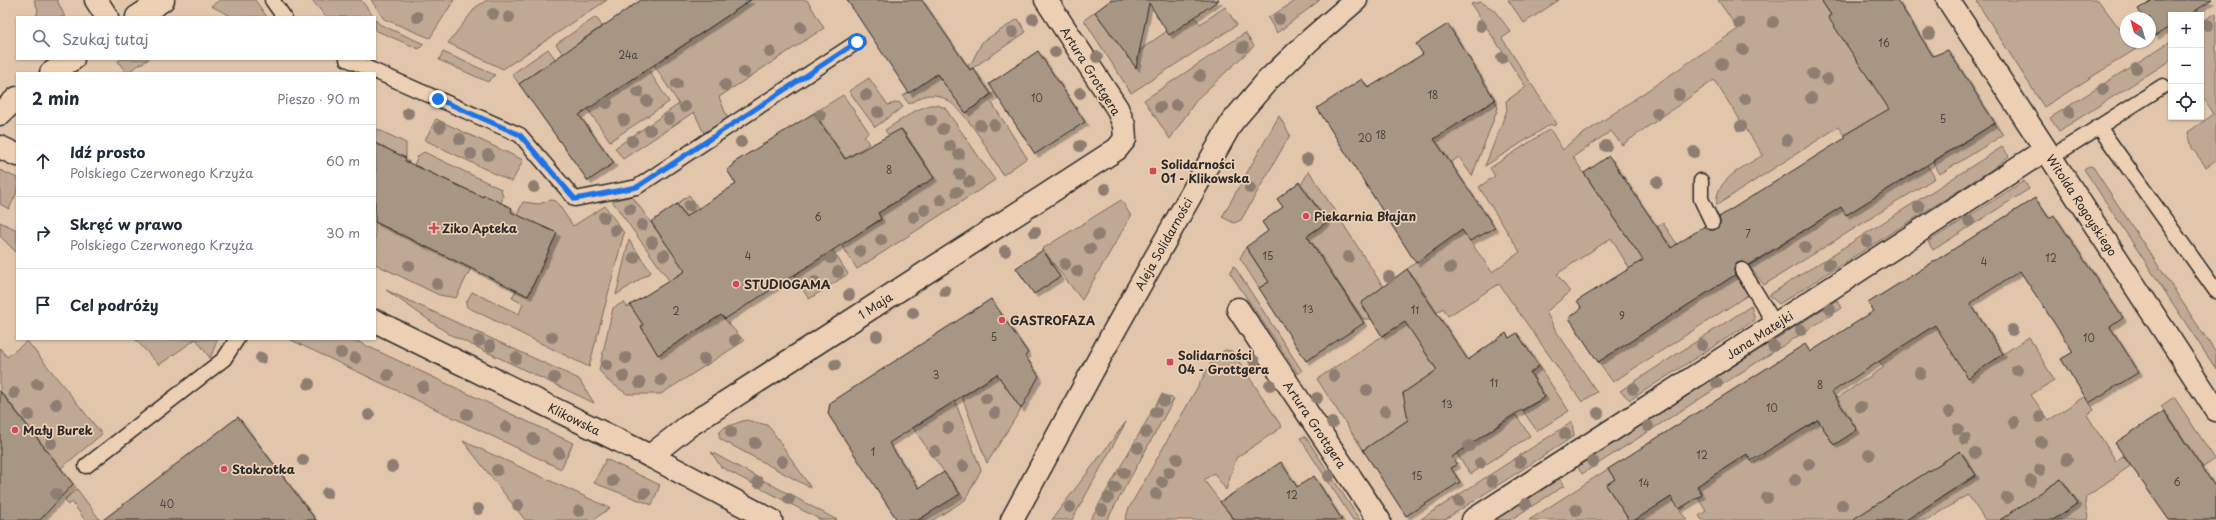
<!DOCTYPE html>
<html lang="pl">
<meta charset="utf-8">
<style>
:root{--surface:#fff;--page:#f2f2f3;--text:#1f2937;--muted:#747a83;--line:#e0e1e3}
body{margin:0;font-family:"Playpen Sans",sans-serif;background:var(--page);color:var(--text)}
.controls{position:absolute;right:12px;top:12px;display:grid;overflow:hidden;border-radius:0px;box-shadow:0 1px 3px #0004}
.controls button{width:36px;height:36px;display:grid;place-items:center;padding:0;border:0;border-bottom:1px solid var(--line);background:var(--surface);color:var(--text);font:20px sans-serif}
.compass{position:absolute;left:2120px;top:12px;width:36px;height:36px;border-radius:50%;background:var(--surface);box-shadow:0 1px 3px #0004;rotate:323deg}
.stop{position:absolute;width:12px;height:12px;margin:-9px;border:3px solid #1a73e8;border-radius:50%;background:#fff}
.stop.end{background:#1a73e8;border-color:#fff;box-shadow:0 1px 4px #0008}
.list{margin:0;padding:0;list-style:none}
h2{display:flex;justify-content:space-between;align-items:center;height:52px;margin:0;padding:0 16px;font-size:17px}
h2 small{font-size:13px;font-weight:400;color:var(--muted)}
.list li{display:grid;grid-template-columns:26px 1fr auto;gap:12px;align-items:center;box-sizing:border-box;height:72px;padding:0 16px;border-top:1px solid var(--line)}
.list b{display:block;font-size:15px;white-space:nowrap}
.list p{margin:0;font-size:13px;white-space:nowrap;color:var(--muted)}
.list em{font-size:13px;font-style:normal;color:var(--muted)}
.icon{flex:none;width:22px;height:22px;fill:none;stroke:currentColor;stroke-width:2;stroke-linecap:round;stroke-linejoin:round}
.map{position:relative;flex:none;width:2216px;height:520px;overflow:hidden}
.search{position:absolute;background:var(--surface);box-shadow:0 1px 3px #0004;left:16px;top:16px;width:360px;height:44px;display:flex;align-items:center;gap:10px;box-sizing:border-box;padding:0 14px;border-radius:0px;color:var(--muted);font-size:15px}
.panel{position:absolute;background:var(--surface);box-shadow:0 1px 3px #0004;left:16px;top:72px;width:360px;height:268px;border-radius:0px}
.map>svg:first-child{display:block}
</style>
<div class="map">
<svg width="2216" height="520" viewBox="0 0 2216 520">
<defs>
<filter id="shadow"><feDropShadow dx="3.5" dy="3.5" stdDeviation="0" flood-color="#0004"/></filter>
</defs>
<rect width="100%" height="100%" fill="#e1c6ac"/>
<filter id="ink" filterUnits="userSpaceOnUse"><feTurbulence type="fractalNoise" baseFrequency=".025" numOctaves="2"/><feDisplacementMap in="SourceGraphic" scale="8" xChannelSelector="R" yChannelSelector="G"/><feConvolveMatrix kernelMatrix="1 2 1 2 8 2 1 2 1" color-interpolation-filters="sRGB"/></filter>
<g filter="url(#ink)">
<path fill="#c0a994" stroke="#766a60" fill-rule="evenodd" d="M34,0H57L65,17H36L38,10Z
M220,0H255L267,17H233L211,6Z
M312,0H361L374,17H326Z
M371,0H454L430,38L384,19Z
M487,0H607L503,69L448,43L476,7Z
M751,0H807L824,28L719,97L728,119L704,133L694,112L623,159L615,148L679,104L654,65Z
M1297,0H1320L1277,33L1268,18Z
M1508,0H1559L1524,23Z
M1718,0H1821L1831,15L1828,17L1912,88L1864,137L1858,127L1844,135L1838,127L1717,205C1713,180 1746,166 1763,155L1714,80L1622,145L1611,131L1573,157L1632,244L1663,223L1677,244L1634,276L1611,238L1557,274L1570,292L1546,312L1555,329L1597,392L1582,402L1499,284L1448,316L1443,308L1436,313L1407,269L1462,230L1492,272L1520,252L1479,187L1495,176L1490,168L1550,129L1563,150L1570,143L1738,29Z
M1979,0H2098L2126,37V42H2130L2136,49L2044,107L1977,2Z
M1481,2L1494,10L1511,32L1502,38L1557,124L1553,126L1551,124L1485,166L1507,110L1506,101L1526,87L1471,4Z
M1225,7L1237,25L1131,93L1084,20L1095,12L1113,36L1128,49L1127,58L1138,60L1140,50L1167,31L1195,17L1200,24Z
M2216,13V160L2206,167L2192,148L2188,132L2214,114L2201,94V22Z
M596,17L602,26L579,42L612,93L648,69L669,102L610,141L587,108L589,94L556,44Z
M375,19L379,24L424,44L419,49L375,30Z
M1018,19L1026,32L952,82L962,96L957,100L966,113L995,92L999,98L992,103L1027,158L1003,175C989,153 958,91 929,95C922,96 915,100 909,104L903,96L937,74L942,81L972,62L982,42Z
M1245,33L1254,46L1197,99L1170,139L1144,100Z
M2171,41V60L2059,131L2050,118Z
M548,49L559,64L551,83L540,69L519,84L512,74Z
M443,52L495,75L488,82L439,60Z
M121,59H149L126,73L118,61Z
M869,78L888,105L899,102L903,107L875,127L849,91Z
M843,95L869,132L864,136L869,144L844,160L814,113Z
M1495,100L1498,108L1472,176L1459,157L1450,163L1406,148L1465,119Z
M929,105H938L945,108L995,180L857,269L841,244L881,220L878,213L934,178L902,129L889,136L885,130L915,111Z
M1279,116L1290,135L1241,220L1234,223L1222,217Z
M436,119L523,160L512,182L425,140Z
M1995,123L2003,135L1940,174L1933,162Z
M375,128L406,143V158L379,145L375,146Z
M2002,147L2009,156L1991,170L1779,304L1769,295Z
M424,152L501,189L503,197L501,203L484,195L483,197L414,165L418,156Z
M1927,165L1935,178L1764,285L1749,266L1841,207L1846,215Z
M2089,166L2093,167L2216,353V369L2084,169Z
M0,170L17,178V192L9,209L0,204Z
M1309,171L1395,305L1371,319H1363L1330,271L1323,275L1311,256L1259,288L1240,258L1246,247L1266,278L1306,237L1327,222L1301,185Z
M2024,181L2029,189L1933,250L1928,242Z
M689,195L716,234L687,272L671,283L612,201L632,196L667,245L693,227L677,204Z
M551,200L556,201L573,226L605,206L624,233L589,367L467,307L466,303L472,292L519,314L523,304L512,298L516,290L528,296L557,233L517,215L523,202L539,204Z
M1121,200L1131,216L1082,300L1042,249Z
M0,222L17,230V253L0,236Z
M375,222L471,268L456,298L439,295L375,264Z
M629,240L651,272L616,295Z
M832,249L848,274L809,299L794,276Z
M1234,266L1302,371L1298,374L1230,273Z
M1735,275L1748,295L1613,382L1598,362Z
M386,290L579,379L594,403L449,334Z
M1837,300L1842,308L1582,474L1577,466Z
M624,302L627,307L631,305L643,325L641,327L658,355L721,315L744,341L661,394H627L607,380L599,370L613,308Z
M1751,306L1755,320L1630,400L1620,391Z
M1405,321L1437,370L1402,394L1415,415L1363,450L1317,379Z
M1935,325L2003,354L2029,337L2054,380L2031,395L2049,420L2085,396L2094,410L2087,415L2116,461L2123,456L2130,466L2086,497L2085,504L2088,517L2087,520H2053L2078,503L2061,479L2000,520H1985L1968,495L1928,520H1702L1699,516L1706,511L1698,498L1702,494L1697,486L1747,454L1753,463L1765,455L1759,446L1793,424L1799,432L1818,420L1834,445L1856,430L1836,399L1884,367L1879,361ZM1960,451L1976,476L1910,517L1894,493Z
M135,339H218L210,358L196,339L159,365Z
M289,339H352L573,443L561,469Z
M27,341L102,434L60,469L0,391V348L7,357Z
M1225,350L1232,351L1282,427L1236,458L1226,490L1214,473L1204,480L1234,520H1125L1129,508L1214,358Z
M1539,366L1569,411L1537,431L1523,411L1545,397L1530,373Z
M997,374L1021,409L987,463L962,397Z
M1162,394L1174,399L1107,520H1090Z
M2174,397L2215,459L2202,468L2161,406Z
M955,401L981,470L965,500L933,520H918L959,493L913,428Z
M1466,413L1481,437L1516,415L1530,436L1471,474L1453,449Z
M746,420L767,425L773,432L811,488L720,439L719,433L725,427Z
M1126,422L1072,520H1052L1056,514Z
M1572,422L1574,436L1444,520L1421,519Z
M1305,436L1360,520H1353L1300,438Z
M463,441L610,508L593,520H525Z
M711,452L837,520H821L721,467Z
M606,459L660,485L652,505L594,483Z
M1608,469L1615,479L1606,485L1629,520H1529Z
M1559,478L1564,486L1510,520H1493Z
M77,489L100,520H85L72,502L68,505L65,499Z
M1676,494L1685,507L1680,511L1687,520H1635Z"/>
<path fill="#a89684" stroke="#2b2b2b" filter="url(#shadow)" d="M641,0H751L579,115L614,163L588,181L519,84Z
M847,0H922L970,70L973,68L991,94L966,113L937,74L909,93Z
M1111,0H1219L1169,35L1149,3L1136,68L1095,12Z
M1821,0H1897L1933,56L1948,50L1995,123L1846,215L1841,207L1749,265L1742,262L1737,263L1734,270L1735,275L1598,362L1569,318L1582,308L1577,301L1643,260L1584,173L1609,156L1671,248L1705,226L1711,230L1716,229L1720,223L1719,217L1845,138L1844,135L1889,109L1828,17L1831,15Z
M2153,0H2212L2189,15H2171V26L2155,36L2150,29V18H2143L2138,9Z
M1448,24L1495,100L1434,139L1495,228L1470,241L1462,230L1416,263L1317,108L1362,79L1368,88L1423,54L1416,44Z
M1038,51L1085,122L1035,154L989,84Z
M814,113L845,159L901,129L934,178L878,213L881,219L816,261L725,319L721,315L658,355L641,326L643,325L630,305L685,271L651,222L677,204L685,217L736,184L727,170L734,165L733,163Z
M375,143L406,158L405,161L483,197L484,195L512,208L511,212L557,233L528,296L375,222Z
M1299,182L1327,222L1307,236L1364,323L1306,361L1259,288L1269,282L1246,247L1268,231L1262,222L1283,207L1277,199Z
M2035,198L2049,218L2054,215L2123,318L2110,327L2139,372L2089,403L2061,359L2073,352L2020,271L1970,303L2003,354L1968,378L1935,325L1832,392L1857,430L1834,445L1818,420L1751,461L1747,454L1697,486L1702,495L1679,509L1671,497L1635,520H1629L1606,485L1615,479L1608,469L1805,344L1810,352L1874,311L1868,303Z
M1043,250L1060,277L1034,294L1016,268Z
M1407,269L1468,360L1506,333L1509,338L1517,333L1539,366L1530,373L1545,397L1510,417L1452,457L1457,465L1451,468L1460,482L1406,516L1363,450L1408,420L1403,393L1437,370L1405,322L1382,336L1361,303Z
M991,299L1028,353L1025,356L1039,376L1021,409L997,374L889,443L919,488L944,472L960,494L918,520H897L828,414L830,403Z
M0,391L73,484L40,520H0Z
M2164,411L2216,488V520H2169L2115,443Z
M238,417L316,520H103Z
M1960,451L1976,475L1906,520H1852Z
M1281,462L1297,487L1314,476L1342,520H1235L1220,502Z
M2061,479L2078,503L2053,520H2000Z"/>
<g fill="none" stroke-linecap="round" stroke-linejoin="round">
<defs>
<path id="service" d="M272,0L284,17
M347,59L520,135L575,199L637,187L857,42
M2099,127L2216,291
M2050,158L2163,86
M1701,181V199L1712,222
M1742,270L1775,324
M86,466L224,359L237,339"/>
<g id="minor">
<path d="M96,0L107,17"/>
<path id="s1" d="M1948,0L2216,410"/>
<path d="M137,17L163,0"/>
<path d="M51,73L73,59"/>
<path d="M0,114L17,98"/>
<path id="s2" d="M1238,309L1379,520"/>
<path id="s3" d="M650,456L687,427L1117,149L1125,139L1124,125L1117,108L1046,0"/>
<path id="s4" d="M1473,520L2045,150"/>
</g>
<g id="tertiary">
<path d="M0,147L17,155"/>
<path id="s5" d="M375,321L650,456L771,520"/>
<path id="s6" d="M1012,520L1113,333L1232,122L1268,80L1311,39L1356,0"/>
</g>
</defs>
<use href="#service" stroke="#2b2b2b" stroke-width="17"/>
<use href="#minor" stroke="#2b2b2b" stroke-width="25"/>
<use href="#tertiary" stroke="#2b2b2b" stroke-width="25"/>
<use href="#service" stroke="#edd0b4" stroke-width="14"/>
<use href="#minor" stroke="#edd0b4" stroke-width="22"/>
<use href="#tertiary" stroke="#edd0b4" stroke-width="22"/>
</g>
<g fill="#8d7e71">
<circle cx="493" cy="14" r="6"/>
<circle cx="417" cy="17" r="6"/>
<circle cx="509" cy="17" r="6"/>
<circle cx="1033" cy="19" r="6"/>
<circle cx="1279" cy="19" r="6"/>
<circle cx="1773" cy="22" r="6"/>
<circle cx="1739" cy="23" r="6"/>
<circle cx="2208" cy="25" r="6"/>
<circle cx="1481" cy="26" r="6"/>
<circle cx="801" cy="27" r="6"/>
<circle cx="1013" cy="32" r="6"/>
<circle cx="1929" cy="34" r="6"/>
<circle cx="1243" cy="47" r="6"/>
<circle cx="1743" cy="50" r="6"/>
<circle cx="770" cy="52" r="6"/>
<circle cx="1055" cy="52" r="6"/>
<circle cx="1097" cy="57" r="6"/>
<circle cx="1502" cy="58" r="6"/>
<circle cx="1722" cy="64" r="6"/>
<circle cx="2136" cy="68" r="6"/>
<circle cx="744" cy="72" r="6"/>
<circle cx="1813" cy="74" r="6"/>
<circle cx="1200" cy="76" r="6"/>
<circle cx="1827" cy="79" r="6"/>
<circle cx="677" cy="84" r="6"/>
<circle cx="725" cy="85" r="6"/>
<circle cx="2103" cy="89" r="6"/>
<circle cx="638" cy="92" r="6"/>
<circle cx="1080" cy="93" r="6"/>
<circle cx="866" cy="95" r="6"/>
<circle cx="1679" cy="95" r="6"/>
<circle cx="1811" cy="98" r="6"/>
<circle cx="1745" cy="99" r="6"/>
<circle cx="647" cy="101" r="6"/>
<circle cx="607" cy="103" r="6"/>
<circle cx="1176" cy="105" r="6"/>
<circle cx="685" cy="107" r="6"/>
<circle cx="1160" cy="107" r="6"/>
<circle cx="878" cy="112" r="6"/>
<circle cx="2069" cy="112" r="6"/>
<circle cx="408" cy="113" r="6"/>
<circle cx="1657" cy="113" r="6"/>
<circle cx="820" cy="115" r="6"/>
<circle cx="669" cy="119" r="6"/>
<circle cx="624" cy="120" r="6"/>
<circle cx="931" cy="120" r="6"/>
<circle cx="980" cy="125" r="6"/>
<circle cx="994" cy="125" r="6"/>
<circle cx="1741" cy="126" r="6"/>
<circle cx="440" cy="127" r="6"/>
<circle cx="943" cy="129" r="6"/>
<circle cx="650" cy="130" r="6"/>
<circle cx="460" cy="139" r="6"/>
<circle cx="1787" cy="140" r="6"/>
<circle cx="632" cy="141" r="6"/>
<circle cx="741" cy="142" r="6"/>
<circle cx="950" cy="146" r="6"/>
<circle cx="1080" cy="146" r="6"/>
<circle cx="1606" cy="146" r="6"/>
<circle cx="1694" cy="152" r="6"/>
<circle cx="471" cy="154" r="6"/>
<circle cx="959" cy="154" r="6"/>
<circle cx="488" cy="155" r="6"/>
<circle cx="1307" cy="159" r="6"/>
<circle cx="960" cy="174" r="6"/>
<circle cx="969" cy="182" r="6"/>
<circle cx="1657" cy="182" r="6"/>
<circle cx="534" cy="187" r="6"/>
<circle cx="1250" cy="188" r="6"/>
<circle cx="1105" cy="189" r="6"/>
<circle cx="957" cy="192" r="6"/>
<circle cx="941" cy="200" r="6"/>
<circle cx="689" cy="206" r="6"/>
<circle cx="1919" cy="207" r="6"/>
<circle cx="630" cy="209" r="6"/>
<circle cx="925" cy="210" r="6"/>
<circle cx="604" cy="217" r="6"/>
<circle cx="914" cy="217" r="6"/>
<circle cx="1969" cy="221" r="6"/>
<circle cx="642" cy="225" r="6"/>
<circle cx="615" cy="230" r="6"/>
<circle cx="1035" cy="232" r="6"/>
<circle cx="1098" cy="235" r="6"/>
<circle cx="881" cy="240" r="6"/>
<circle cx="1867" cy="241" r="6"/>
<circle cx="652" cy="242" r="6"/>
<circle cx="1805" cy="247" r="6"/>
<circle cx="1090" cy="249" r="6"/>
<circle cx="860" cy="251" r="6"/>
<circle cx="1005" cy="251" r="6"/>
<circle cx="664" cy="255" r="6"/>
<circle cx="1348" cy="257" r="6"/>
<circle cx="634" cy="258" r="6"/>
<circle cx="831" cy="258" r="6"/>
<circle cx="1065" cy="264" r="6"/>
<circle cx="1829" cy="264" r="6"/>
<circle cx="409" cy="266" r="6"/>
<circle cx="1450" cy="268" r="6"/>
<circle cx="1077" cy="271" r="6"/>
<circle cx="838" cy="272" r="6"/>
<circle cx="1389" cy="277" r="6"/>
<circle cx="815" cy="282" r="6"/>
<circle cx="437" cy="284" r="6"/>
<circle cx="945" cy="291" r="6"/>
<circle cx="849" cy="295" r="6"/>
<circle cx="1830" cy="309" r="6"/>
<circle cx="913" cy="313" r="6"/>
<circle cx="1801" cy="330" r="6"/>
<circle cx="2012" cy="330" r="6"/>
<circle cx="877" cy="336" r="6"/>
<circle cx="552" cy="337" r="6"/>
<circle cx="735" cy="340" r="6"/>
<circle cx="479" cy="341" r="6"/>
<circle cx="1702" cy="345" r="6"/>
<circle cx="490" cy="346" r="6"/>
<circle cx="1773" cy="346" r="6"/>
<circle cx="341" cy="353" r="6"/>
<circle cx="261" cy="358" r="6"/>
<circle cx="355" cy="358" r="6"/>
<circle cx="516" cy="358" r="6"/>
<circle cx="626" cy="358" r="6"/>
<circle cx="704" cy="359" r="6"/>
<circle cx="1254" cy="361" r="6"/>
<circle cx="607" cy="365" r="6"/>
<circle cx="835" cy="365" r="6"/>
<circle cx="2017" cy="370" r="6"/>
<circle cx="1920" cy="373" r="6"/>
<circle cx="388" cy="375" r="6"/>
<circle cx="623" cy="376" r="6"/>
<circle cx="1334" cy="376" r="6"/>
<circle cx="554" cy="378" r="6"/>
<circle cx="661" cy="380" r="6"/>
<circle cx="640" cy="383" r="6"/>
<circle cx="1717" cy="383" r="6"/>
<circle cx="37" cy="384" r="6"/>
<circle cx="309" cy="384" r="6"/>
<circle cx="1270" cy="385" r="6"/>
<circle cx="423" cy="387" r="6"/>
<circle cx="1633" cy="389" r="6"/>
<circle cx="1367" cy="390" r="6"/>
<circle cx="14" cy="393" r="6"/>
<circle cx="986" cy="398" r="6"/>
<circle cx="1317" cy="398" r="6"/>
<circle cx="1164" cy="401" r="6"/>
<circle cx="56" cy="404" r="6"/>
<circle cx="1861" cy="407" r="6"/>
<circle cx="1385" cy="411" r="6"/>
<circle cx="1156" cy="412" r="6"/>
<circle cx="1949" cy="412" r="6"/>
<circle cx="995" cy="413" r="6"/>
<circle cx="1598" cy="413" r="6"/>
<circle cx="467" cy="414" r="6"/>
<circle cx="29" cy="415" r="6"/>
<circle cx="369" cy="415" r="6"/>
<circle cx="2040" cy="417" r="6"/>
<circle cx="2014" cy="422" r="6"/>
<circle cx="1332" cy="423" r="6"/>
<circle cx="1648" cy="426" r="6"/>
<circle cx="506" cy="427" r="6"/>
<circle cx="948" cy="428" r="6"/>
<circle cx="1958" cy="429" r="6"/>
<circle cx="731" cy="432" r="6"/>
<circle cx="1146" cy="432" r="6"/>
<circle cx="1565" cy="434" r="6"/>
<circle cx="533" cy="439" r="6"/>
<circle cx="1965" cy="439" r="6"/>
<circle cx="2041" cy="442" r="6"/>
<circle cx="51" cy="443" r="6"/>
<circle cx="755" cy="443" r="6"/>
<circle cx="1469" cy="446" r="6"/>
<circle cx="1138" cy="448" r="6"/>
<circle cx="935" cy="451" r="6"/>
<circle cx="559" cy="453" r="6"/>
<circle cx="1975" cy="453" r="6"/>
<circle cx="1869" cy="455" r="6"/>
<circle cx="1177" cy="459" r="6"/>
<circle cx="2067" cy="459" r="6"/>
<circle cx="303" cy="460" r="6"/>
<circle cx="782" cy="461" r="6"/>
<circle cx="1520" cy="462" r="6"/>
<circle cx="1593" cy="462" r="6"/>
<circle cx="1480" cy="463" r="6"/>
<circle cx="1809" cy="464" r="6"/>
<circle cx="963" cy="466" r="6"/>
<circle cx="392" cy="467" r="6"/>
<circle cx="497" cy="470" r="6"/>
<circle cx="2040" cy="470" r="6"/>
<circle cx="1169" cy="472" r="6"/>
<circle cx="1124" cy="473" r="6"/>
<circle cx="1329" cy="476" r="6"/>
<circle cx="1795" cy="480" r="6"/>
<circle cx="613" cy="481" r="6"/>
<circle cx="1492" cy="481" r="6"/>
<circle cx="2031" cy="481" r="6"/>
<circle cx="758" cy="482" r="6"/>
<circle cx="1162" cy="482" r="6"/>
<circle cx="1115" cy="488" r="6"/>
<circle cx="327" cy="493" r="6"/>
<circle cx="645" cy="493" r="6"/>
<circle cx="56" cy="494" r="6"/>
<circle cx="1156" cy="494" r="6"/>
<circle cx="1108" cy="498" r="6"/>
<circle cx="1767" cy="498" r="6"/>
<circle cx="2007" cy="498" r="6"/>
<circle cx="789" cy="499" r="6"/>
<circle cx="1459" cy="501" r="6"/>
<circle cx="1526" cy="504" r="6"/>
<circle cx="518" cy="505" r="6"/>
<circle cx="1842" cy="505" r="6"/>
<circle cx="1070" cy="507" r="6"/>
<circle cx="478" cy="509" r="6"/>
<circle cx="1102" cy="510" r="6"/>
<circle cx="1576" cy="510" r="6"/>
<circle cx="579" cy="511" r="6"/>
</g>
</g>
<g fill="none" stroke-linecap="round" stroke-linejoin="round" filter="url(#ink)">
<path stroke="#1a73e8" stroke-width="5" d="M438,99L520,135L575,199L637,187L857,42"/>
</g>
<g fill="#d1495b" stroke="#edd0b4" stroke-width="1.5">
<rect x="1149" y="167" width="8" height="8" rx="2"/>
<circle cx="1306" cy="216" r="4"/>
<path d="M432 222h4v4h4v4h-4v4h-4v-4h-4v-4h4z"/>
<circle cx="736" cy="284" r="4"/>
<circle cx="1002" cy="320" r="4"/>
<rect x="1166" y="358" width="8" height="8" rx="2"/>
<circle cx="15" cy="430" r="4"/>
<circle cx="224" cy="469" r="4"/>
</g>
<g text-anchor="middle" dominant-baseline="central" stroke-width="3.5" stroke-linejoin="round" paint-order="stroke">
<g font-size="10" fill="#4a4641">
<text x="1884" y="42">16</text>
<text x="628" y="54">24a</text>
<text x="1433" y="94">18</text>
<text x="1037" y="97">10</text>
<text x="1943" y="118">5</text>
<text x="1381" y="134">18</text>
<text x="1365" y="137">20</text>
<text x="889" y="169">8</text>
<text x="818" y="216">6</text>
<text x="1748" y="233">7</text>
<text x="748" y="255">4</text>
<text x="1268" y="255">15</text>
<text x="2051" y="257">12</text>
<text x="1984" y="261">4</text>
<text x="1308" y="308">13</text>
<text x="1415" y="309">11</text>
<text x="676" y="310">2</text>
<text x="1622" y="315">9</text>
<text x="994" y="336">5</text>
<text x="2089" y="337">10</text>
<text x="936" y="374">3</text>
<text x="1494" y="382">11</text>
<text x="1820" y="384">8</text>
<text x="1447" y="403">13</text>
<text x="1772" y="407">10</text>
<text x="873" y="451">1</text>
<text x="1702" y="454">12</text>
<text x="1417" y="475">15</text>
<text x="2177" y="481">6</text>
<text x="1644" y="482">14</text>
<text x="1292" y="494">12</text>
<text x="167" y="503">40</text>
</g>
<g font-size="12" fill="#2b2b2b" stroke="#edd0b4">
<text transform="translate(1091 71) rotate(58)">Artura Grottgera</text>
<text stroke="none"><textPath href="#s1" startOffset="245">Witolda Rogoyskiego</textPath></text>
<text stroke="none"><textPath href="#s6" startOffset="315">Aleja Solidarności</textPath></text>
<text stroke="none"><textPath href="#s3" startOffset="271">1 Maja</textPath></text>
<text stroke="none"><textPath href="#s4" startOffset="341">Jana Matejki</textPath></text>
<text stroke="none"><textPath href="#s5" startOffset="222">Klikowska</textPath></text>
<text stroke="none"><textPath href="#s2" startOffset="139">Artura Grottgera</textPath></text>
</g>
<g font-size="12" font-weight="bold" fill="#2b2b2b" stroke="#edd0b4" text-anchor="start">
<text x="1161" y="164">Solidarności<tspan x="1161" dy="14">01 - Klikowska</tspan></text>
<text x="1314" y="216">Piekarnia Błajan</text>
<text x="442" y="228">Ziko Apteka</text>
<text x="744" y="284">STUDIOGAMA</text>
<text x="1010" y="320">GASTROFAZA</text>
<text x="1178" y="355">Solidarności<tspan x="1178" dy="14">04 - Grottgera</tspan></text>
<text x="23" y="430">Mały Burek</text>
<text x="232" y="469">Stokrotka</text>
</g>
</g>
</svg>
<div class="controls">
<button>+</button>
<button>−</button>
<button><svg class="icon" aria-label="locate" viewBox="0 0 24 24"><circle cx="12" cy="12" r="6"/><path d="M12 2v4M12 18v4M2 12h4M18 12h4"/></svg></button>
</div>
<svg class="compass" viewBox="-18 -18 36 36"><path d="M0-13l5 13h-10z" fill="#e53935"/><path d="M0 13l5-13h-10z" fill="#747a83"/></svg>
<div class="stop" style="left:857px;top:42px"></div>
<div class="stop end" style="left:438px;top:99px"></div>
<div class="search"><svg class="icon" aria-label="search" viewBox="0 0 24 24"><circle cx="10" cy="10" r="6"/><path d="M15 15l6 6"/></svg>Szukaj tutaj</div>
<section class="panel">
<h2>2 min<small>Pieszo · 90 m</small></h2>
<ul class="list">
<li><svg class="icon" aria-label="ahead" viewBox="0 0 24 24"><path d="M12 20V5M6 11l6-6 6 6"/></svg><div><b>Idź prosto</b><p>Polskiego Czerwonego Krzyża</p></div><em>60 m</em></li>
<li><svg class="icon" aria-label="right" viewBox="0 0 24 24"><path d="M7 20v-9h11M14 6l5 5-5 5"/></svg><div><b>Skręć w prawo</b><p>Polskiego Czerwonego Krzyża</p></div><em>30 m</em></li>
<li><svg class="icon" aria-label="arrive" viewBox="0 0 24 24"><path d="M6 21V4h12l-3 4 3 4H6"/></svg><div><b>Cel podróży</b></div></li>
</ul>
</section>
</div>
